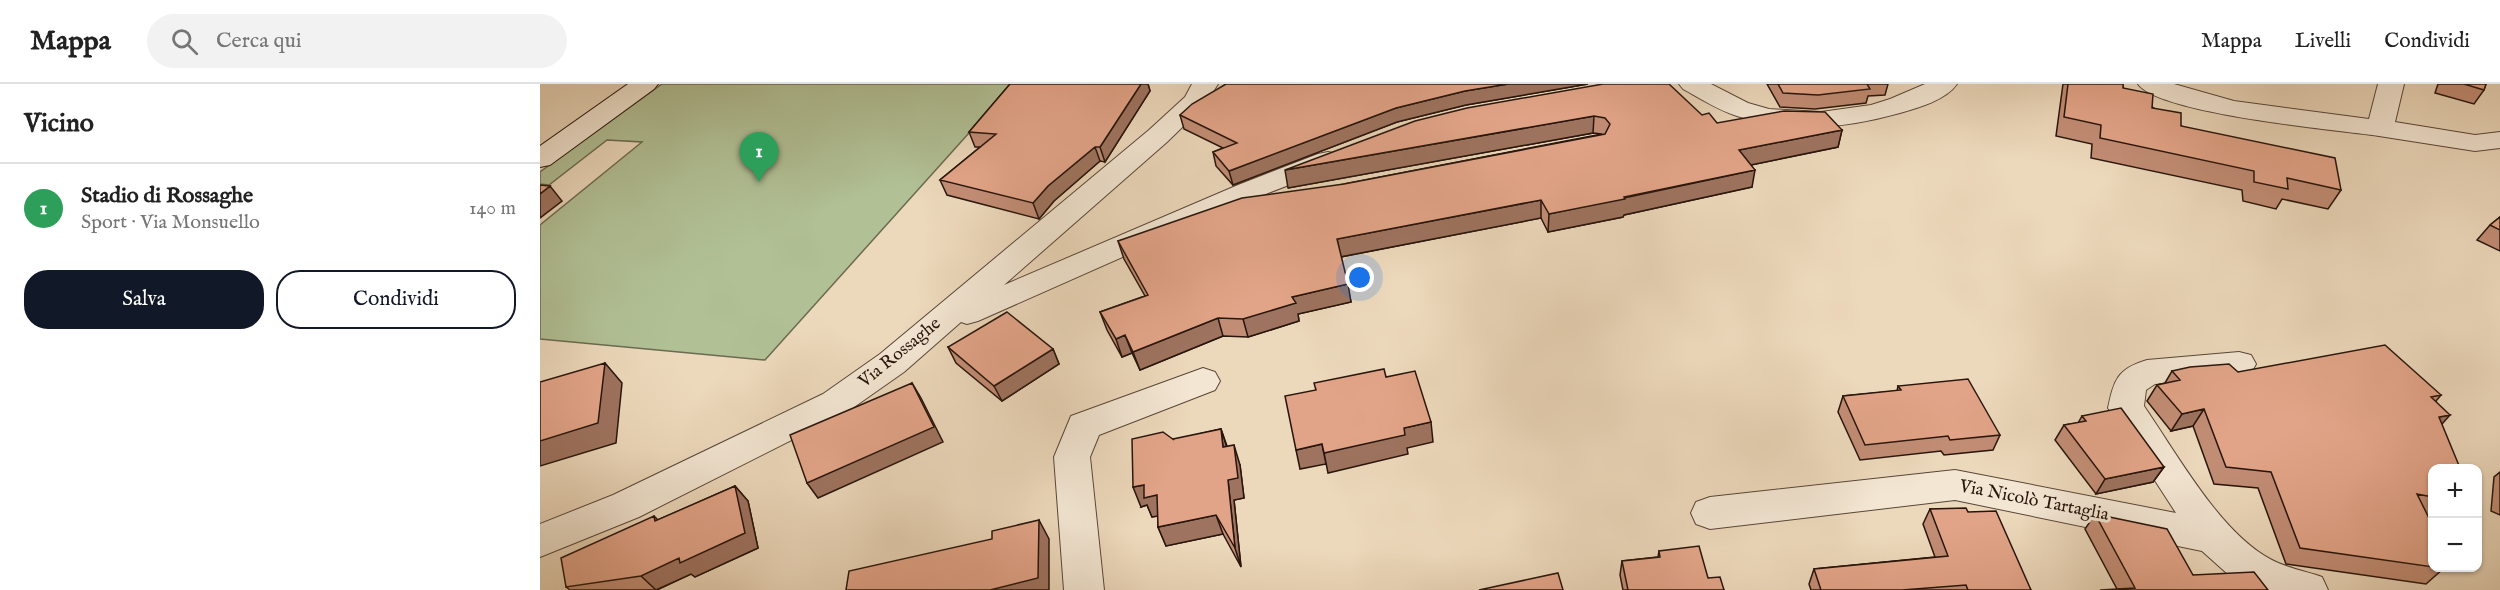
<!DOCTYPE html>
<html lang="it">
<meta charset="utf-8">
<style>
:root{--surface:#fff;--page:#f2f2f2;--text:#222;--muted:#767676;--line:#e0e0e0;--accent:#111827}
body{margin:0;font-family:"IM FELL English",serif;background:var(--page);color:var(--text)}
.controls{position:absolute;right:18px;bottom:18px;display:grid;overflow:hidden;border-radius:12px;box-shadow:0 2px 4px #0004}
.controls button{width:54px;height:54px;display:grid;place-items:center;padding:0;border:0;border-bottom:2px solid var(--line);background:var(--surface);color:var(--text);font:30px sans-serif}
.you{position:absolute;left:820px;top:194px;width:21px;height:21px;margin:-15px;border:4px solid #fff;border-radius:50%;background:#1a73e8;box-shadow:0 0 0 9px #1a73e833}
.badge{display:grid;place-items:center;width:39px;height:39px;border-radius:50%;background:var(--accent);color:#fff;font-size:20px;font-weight:700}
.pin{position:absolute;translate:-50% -50px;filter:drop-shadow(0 2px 3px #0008)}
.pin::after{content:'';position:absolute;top:32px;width:21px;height:18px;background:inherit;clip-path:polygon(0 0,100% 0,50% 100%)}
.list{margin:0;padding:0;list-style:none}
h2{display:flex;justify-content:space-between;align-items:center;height:78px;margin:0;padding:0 24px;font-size:26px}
h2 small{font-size:20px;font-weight:400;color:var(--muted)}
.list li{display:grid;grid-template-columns:39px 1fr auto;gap:18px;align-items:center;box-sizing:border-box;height:90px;padding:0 24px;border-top:2px solid var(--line)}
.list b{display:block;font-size:22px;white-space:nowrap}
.list p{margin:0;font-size:20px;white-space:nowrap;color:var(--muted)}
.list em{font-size:20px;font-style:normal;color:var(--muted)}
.actions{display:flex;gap:12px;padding:18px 24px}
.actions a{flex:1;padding:14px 0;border:2px solid var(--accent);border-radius:24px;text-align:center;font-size:21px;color:var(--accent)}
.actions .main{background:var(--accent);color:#fff}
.icon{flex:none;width:33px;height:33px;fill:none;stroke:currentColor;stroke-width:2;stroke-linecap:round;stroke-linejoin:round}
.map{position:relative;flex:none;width:1960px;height:506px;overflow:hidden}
header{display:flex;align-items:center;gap:36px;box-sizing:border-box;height:84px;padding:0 30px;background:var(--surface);border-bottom:2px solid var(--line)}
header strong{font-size:28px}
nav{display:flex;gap:33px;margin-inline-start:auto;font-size:21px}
.search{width:420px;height:54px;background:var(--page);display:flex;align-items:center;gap:15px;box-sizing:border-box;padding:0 21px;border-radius:33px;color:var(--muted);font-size:22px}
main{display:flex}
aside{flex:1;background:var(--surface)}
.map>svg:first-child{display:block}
</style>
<header>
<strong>Mappa</strong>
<div class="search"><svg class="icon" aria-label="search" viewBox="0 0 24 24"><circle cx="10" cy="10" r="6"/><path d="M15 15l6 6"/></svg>Cerca qui</div>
<nav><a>Mappa</a><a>Livelli</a><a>Condividi</a></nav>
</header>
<main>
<aside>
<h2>Vicino<small></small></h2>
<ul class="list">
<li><span class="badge" style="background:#2e9e5b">1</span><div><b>Stadio di Rossaghe</b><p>Sport · Via Monsuello</p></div><em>140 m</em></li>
</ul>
<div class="actions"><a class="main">Salva</a><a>Condividi</a></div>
</aside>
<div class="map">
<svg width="1960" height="506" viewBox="0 0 1960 506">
<rect width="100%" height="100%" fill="#ecd8bb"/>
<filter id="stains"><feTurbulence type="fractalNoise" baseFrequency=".00333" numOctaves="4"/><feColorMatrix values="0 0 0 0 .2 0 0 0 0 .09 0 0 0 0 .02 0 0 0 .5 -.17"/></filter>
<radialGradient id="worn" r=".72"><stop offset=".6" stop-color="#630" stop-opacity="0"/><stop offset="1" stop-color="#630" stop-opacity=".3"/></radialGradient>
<path fill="#b1c095" stroke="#6c6a50" stroke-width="1.5" d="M122,0H473L225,276L0,255V141L102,58L67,56L9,101L0,100V88Z"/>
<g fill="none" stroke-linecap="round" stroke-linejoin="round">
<defs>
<path id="street" d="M652,0H678L664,22L627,58L464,201L698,101L778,70L788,68L798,70L802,76L798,82L718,113L438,237L427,240L421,238L364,288L307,328L99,433L0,473V440L73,411L283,310L340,270L609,46L645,13Z
M1139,0H1171L1208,19L1229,25L1281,28L1331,21L1350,15L1385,0H1417C1406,16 1378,24 1360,29C1306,44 1251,50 1197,32C1178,26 1161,15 1143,5Z
M1598,0H1634L1694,17L1829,35L1838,0H1864L1855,38L1935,51L1960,48V64L1935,67C1903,62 1871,57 1839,52C1797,46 1619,30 1598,0Z
M1699,268L1711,271L1716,280L1711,289L1699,292L1615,300L1606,306L1604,322C1637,370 1679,447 1730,475C1746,484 1765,487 1782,493L1788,506H1715L1691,493L1662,467L1415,416L1170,445L1156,440L1151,429L1156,418L1170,413L1415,386L1636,429L1568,324C1574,296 1577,285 1607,276Z
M663,284L675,288L680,297L675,306L559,351L550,373L564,506H524L514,373L531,332Z"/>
<path id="secondary" d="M88,0H118L114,5L10,81L0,83V62Z"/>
</defs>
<use href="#street" stroke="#594638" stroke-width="2"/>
<use href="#secondary" stroke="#28150c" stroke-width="2"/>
<use href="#street" fill="#f3e6d3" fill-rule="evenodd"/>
<use href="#secondary" fill="#f3e6d3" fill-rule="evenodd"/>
</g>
<path fill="#c28d75" stroke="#28150c" stroke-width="1.5" d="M470,0H608L610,7L565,78L560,77L514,117L499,135L407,111L400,96L440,63H435L429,48Z
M686,0H1048L926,21L857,38L693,101L676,82L673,68L683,64L644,45L640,31Z
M1063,0L1162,31L1177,39L1302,46L1298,63L1211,81L1212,103L1084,131L1083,133L1008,148L1001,134L801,173L811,218L758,230L759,237L708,253L683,252L600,286L592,269L582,273L567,246L560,228L605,212L584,175L578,157L804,100L1062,50L1053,49L748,104Z
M1227,0H1348L1345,11L1328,12L1326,19L1275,25L1240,23Z
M1523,0H1583V4L1641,42L1801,106L1788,125L1742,115L1736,125L1703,117L1702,106L1551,74L1552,60L1516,52Z
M1898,0H1946L1944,6L1934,20L1895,9Z
M1960,133V167L1937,156L1950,141Z
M408,263L513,265L519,280L462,317L416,279Z
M1632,287L1698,288L1901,311L1896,317L1902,340L1893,384V432L1887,431L1893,442V483L1904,484L1886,500L1746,480L1718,404L1674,400L1653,342L1631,347L1607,317L1617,301L1625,299Z
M1358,302L1460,351L1453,366L1404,371L1401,367L1320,376L1298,328L1303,312L1357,307Z
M1542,332L1624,383L1613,398L1556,410L1515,356L1524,341L1538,339Z
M681,345L687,362L700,381L704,414L694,416L701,483L683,450L626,462L618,443V432L612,433L607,421L601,423L633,356Z
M1960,388V431L1951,427L1954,393Z
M195,402L208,417L218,464L155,493L151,490L117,506H30L26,503L114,432L118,436Z
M1390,425L1428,428L1491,506H1271L1269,500L1274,485L1395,473L1383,440Z
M1555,430L1653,491L1728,506L1577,505L1545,445Z
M1119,467L1168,494L1184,506H1083L1080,491L1082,477L1118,473Z"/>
<path fill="#9e735f" stroke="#28150c" stroke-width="1.5" d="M601,0H608L610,7L565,78L560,63Z
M968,0H1048L926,21L857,38L693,101L689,87L856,24L925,7Z
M1054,32L1053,49L748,104L745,86Z
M1302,46L1298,63L1196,84L1199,66Z
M555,63L560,77L514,117L499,135L493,119L508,102Z
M1215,86L1212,103L1084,131L1083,133L1008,148L1009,130Z
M10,102L22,117L0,134V110Z
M1001,116V134L800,173L797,155Z
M808,200L811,218L758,230L759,237L708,253L703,235L752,213Z
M678,234L683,252L600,286L593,268Z
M585,251L592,269L582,273L576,255Z
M513,265L519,280L462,317L454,302Z
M65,279L82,299L76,359L0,382V357Z
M372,299L381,314L403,358L278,414L267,399Z
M1664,325L1653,342L1631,347L1642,330Z
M1910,331L1895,348L1899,333Z
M891,338L893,358L867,364L868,370L788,389L784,369L864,344Z
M681,345L687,364L683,363Z
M782,360L786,380L760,385L756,366Z
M694,361L700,381L704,414L694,416L701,483L695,464L688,396Z
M1624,383L1613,398L1556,410L1565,395Z
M604,401L617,411L624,431L612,433L607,421L601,423L593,403Z
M195,402L208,417L218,464L155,493L151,490L116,506L101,492Z
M676,431L683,450L626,462L618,443Z
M499,436L509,455V506H450Z"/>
<path fill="#e2a488" stroke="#28150c" stroke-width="1.5" d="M470,0H601L560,63H555L508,102L493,119L400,96L456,50L429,48Z
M686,0H968L925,7L856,24L689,87L673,68L697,59L640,31L652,20Z
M1063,0H1129L1162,31L1169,29L1177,39L1244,27L1285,28L1302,46L1199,66L1215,86L1084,113L1085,115L1009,130L1001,116L797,155L808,200L752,213L756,219L703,235L678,234L593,268L585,251L576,255L560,228L608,211L578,157L702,114L804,100L1065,50L1070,40L1065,34L1054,32L745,86L875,37L927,24Z
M1238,0H1327L1330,5L1278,11L1243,9Z
M1528,0H1583V4L1613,10L1612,24L1641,29V42L1795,74L1801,106L1747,94L1748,105L1714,98V87L1560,54L1561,41L1524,33Z
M1924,0H1946L1944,6Z
M0,101L10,102L0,110Z
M1960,133V146L1950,141Z
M467,228L513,265L454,302L408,263Z
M1845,261L1901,311L1891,313L1910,331L1899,333L1920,384H1893V413L1877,410L1893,442V483L1760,464L1731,388L1686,383L1664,325L1642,330L1617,301L1640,296L1632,287L1650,283L1689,280L1698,288Z
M65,279L58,339L0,357V298Z
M844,285L846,293L875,287L891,338L864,344L865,351L784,369L782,360L756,366L745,312L776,306L774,299Z
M1428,295L1460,351L1410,356L1408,352L1325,361L1303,312L1361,306L1358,302Z
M372,299L394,343L267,399L250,351Z
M1581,324L1624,383L1565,395L1524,341L1546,337L1542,332Z
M681,345L683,363L694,361L698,394L688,396L695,464L676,431L618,443L617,411L604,414V401L593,403L592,355L623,348L634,356L633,355Z
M195,402L205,449L140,479L139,474L101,492L26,503L21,474L114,432L115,437Z
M1426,424L1428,428L1456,427L1491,506H1428L1426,501L1362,506H1281L1274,485L1408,472L1390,425Z
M1555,430L1627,445L1653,491L1714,488L1728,506H1560L1595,504Z
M499,436L498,494L450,506H306L309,487L452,455V447Z
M1159,462L1168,494L1180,493L1184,506H1088L1082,477L1120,473L1119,467Z
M1018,489L1023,506H939Z"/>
<g text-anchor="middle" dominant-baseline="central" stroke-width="6" stroke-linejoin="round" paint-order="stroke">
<g font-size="18" fill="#28150c" stroke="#f3e6d3">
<text transform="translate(360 269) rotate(-39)">Via Rossaghe</text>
<text transform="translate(1494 417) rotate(11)">Via Nicolò Tartaglia</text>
</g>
</g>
<rect width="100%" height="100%" filter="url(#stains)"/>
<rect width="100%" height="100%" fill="url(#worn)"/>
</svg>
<div class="controls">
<button>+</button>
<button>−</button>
</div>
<div class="you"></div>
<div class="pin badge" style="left:219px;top:98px;background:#2e9e5b">1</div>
</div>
</main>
